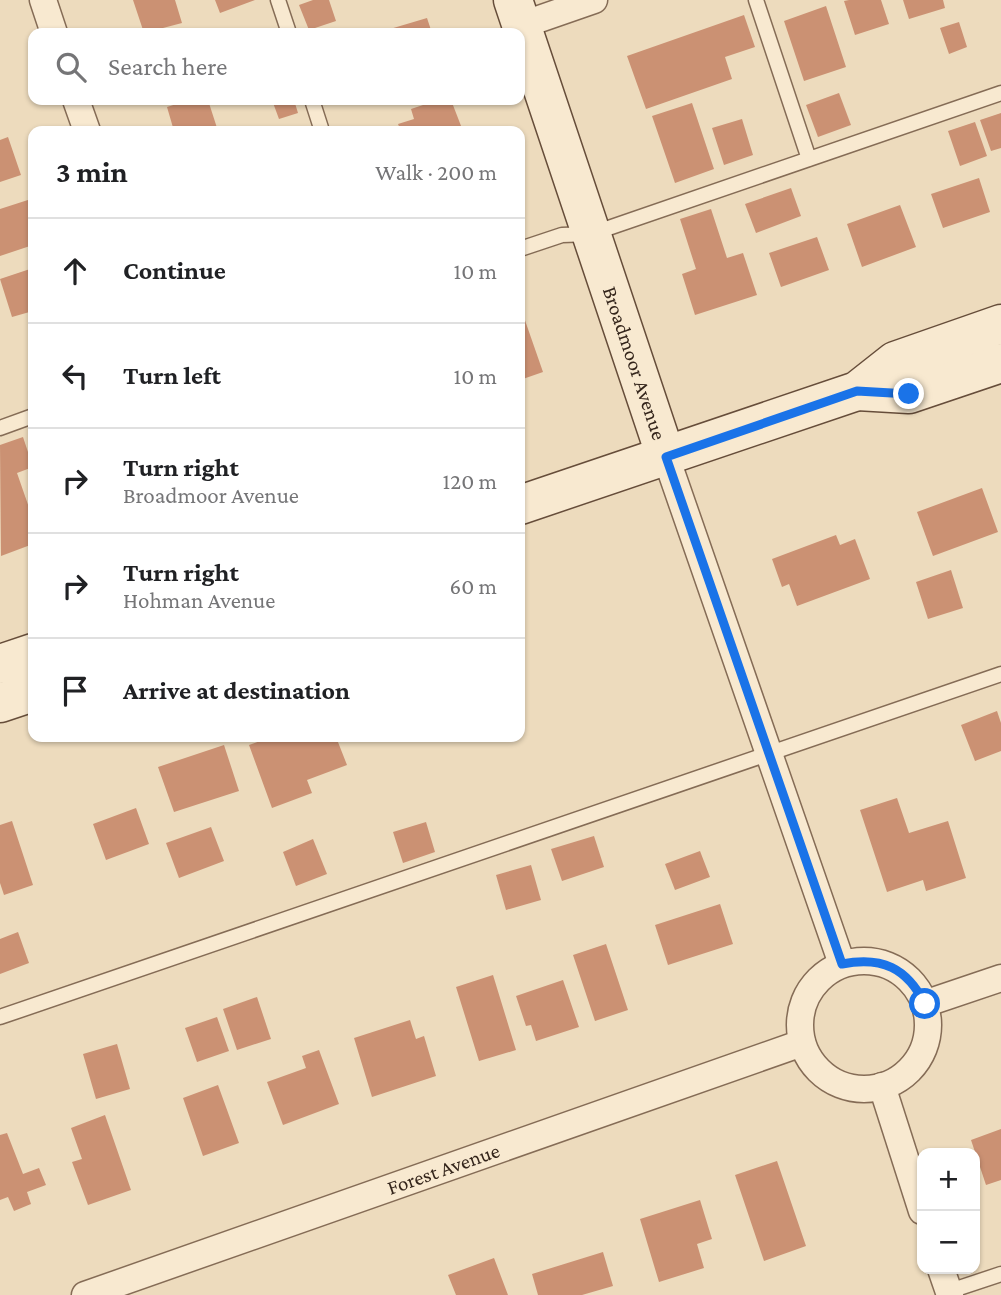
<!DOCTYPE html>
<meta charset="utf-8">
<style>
:root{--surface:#fff;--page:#f2f2f2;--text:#202124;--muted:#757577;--line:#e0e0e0}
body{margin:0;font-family:"Crimson Pro",serif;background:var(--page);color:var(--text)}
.controls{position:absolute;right:21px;bottom:21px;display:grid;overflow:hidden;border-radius:14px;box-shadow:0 2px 5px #0004}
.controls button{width:63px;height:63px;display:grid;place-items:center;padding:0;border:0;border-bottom:2px solid var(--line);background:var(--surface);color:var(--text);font:35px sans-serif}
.stop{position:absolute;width:21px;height:21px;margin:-16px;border:5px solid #1a73e8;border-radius:50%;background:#fff}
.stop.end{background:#1a73e8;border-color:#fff;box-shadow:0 2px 7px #0008}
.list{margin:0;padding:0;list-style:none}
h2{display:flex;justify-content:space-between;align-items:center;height:91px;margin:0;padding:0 28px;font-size:30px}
h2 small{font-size:23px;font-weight:400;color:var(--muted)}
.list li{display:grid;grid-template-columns:46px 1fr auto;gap:21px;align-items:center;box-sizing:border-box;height:105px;padding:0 28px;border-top:2px solid var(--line)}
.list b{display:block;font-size:26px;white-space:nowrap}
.list p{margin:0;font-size:23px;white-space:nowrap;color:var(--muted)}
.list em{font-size:23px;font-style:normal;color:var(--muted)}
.icon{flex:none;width:38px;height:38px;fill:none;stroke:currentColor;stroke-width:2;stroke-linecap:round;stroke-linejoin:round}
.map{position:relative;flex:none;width:1001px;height:1295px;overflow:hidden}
.search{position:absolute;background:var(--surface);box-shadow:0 2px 5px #0004;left:28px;top:28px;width:497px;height:77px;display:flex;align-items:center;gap:18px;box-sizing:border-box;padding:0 24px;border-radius:14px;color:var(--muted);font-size:26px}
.panel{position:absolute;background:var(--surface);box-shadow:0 2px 5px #0004;left:28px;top:126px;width:497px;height:616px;border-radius:14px}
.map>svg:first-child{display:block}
</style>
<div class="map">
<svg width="1001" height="1295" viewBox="0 0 1001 1295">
<rect width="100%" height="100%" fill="#eddbbd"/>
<path fill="#cb9173" d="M133,0H175L182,23L144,33Z
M215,0H255L220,13Z
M313,0H329L336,21L309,30L299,5Z
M849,0H881L889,24L855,35L844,1Z
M903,0H943L945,8L909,19Z
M826,6L846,67L804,81L784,21Z
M744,15L755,47L725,57L732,79L646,109L627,56Z
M427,18L432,33H392L390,29Z
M959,22L967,47L949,54L940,28Z
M839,93L851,125L818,137L806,105Z
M189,100H208L218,131H174L167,107Z
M272,100H294L298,113L279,119Z
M438,100H451L463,131H401L398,124L414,119L411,109Z
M692,103L714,169L675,183L652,116Z
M1001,113V148L991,151L980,120Z
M742,119L753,155L724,165L712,128Z
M975,122L987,156L960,166L948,131Z
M8,137L21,175L0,182V140Z
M979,178L990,212L943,228L931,194Z
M791,188L801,216L756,233L745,204Z
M31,199L33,206V245L0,256V209Z
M900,205L916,247L862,267L847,224Z
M711,209L727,258L743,253L757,295L695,315L682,274L696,269L680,219Z
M817,237L829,270L781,287L769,253Z
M33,268V311L12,317L0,279Z
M520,306L543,372L520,380Z
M23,437L33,467L17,473L33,519V544L1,556L0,445Z
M982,488L998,532L933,556L917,512Z
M836,535L840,545L855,539L870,579L797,606L789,584L782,587L772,559Z
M951,570L963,608L928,619L916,582Z
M997,711L1001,723V751L975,761L961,725Z
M271,737H336L347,765L307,780L312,793L272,808L249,745Z
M224,745L239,791L174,812L158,767Z
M897,798L909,833L948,821L966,878L926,891L923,880L887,892L860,810Z
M136,808L149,844L106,860L93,824Z
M12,821L33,885L4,895L0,883V825Z
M426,822L435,852L403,863L393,832Z
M211,827L224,861L179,878L166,843Z
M594,836L604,867L562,881L551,849Z
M313,839L327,874L296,886L283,852Z
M700,851L710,877L675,890L665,864Z
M531,865L541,900L506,910L496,875Z
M720,904L733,944L668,965L655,925Z
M18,932L29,963L0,974V939Z
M606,944L628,1010L595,1021L573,955Z
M493,975L516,1050L479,1061L456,987Z
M563,980L579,1027L536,1041L531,1025L526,1026L516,996Z
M257,997L271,1039L237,1050L223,1009Z
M217,1017L229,1051L197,1062L185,1028Z
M410,1020L416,1039L424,1036L436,1076L372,1097L354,1038Z
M117,1044L130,1089L96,1099L83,1054Z
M319,1050L339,1104L283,1125L267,1082L306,1068L302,1056Z
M218,1085L239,1143L203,1156L183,1098Z
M105,1115L131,1190L88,1205L72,1162L82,1159L71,1128Z
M1001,1129V1180L986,1185L971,1140Z
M7,1133L23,1174L39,1168L46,1185L27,1192L31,1204L14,1211L8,1197L0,1200V1135Z
M777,1161L806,1246L764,1261L735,1175Z
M700,1200L712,1239L697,1244L704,1268L659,1282L640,1219Z
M603,1252L613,1286L582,1295H538L532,1274Z
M494,1258L508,1295H456L448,1275Z"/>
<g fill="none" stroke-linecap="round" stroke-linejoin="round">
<defs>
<path id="lane" d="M278,0L289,33
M756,0L809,159
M312,100L322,131
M520,249L562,235L591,234L1001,93
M0,428L33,416
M0,1017L1001,674
M944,1293L1001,1274"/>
<g id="street">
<path d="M43,0L54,33"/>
<path d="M522,25L594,0"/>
<path d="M76,100L87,131"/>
<path d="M666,457L842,964"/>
<circle cx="864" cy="1025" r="64"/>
<path d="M924,1004L1001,978"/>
<path d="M882,1086L922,1211"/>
<path d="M941,1269L950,1295"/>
<path id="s1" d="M85,1295L802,1043"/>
</g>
<g id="secondary">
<path id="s2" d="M513,0L666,457"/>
<path d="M857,391L909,394L1001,363"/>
<path d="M520,505L857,391L895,361L1001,324"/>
<path d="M0,664L33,653"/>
<path d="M0,703L33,692"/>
</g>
</defs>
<use href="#lane" stroke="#856c56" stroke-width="17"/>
<use href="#street" stroke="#856c56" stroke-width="29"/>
<use href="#secondary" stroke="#664d3a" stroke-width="41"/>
<use href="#lane" stroke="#f8e9d0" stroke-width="14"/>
<use href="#street" stroke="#f8e9d0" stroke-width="26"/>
<use href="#secondary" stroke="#f8e9d0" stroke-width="38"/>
</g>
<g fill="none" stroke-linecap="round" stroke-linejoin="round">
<path stroke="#1a73e8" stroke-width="9" d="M909,394L857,391L666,457L842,964C882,956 907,968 925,1004"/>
</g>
<g text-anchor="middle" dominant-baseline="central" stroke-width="6" stroke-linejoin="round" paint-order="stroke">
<g font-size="21" fill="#34251b" stroke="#f5e6cd">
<text stroke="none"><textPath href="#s2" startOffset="383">Broadmoor Avenue</textPath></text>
<text stroke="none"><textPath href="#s1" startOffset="380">Forest Avenue</textPath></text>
</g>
</g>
</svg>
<div class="controls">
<button>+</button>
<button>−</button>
</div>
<div class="stop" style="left:925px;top:1004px"></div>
<div class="stop end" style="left:909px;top:394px"></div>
<div class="search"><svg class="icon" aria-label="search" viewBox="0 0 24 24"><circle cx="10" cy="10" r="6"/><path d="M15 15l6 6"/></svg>Search here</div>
<section class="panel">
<h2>3 min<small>Walk · 200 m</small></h2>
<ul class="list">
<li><svg class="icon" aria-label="ahead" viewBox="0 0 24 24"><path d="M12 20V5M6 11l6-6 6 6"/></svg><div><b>Continue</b></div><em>10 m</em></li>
<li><svg class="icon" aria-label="left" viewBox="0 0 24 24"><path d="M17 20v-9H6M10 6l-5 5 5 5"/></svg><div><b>Turn left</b></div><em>10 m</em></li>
<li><svg class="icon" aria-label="right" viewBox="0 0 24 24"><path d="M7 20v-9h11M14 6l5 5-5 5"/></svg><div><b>Turn right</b><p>Broadmoor Avenue</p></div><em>120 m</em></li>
<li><svg class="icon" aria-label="right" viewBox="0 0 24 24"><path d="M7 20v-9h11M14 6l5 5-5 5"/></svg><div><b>Turn right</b><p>Hohman Avenue</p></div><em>60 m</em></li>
<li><svg class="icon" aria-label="arrive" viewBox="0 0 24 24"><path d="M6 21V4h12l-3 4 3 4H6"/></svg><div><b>Arrive at destination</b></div></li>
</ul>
</section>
</div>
